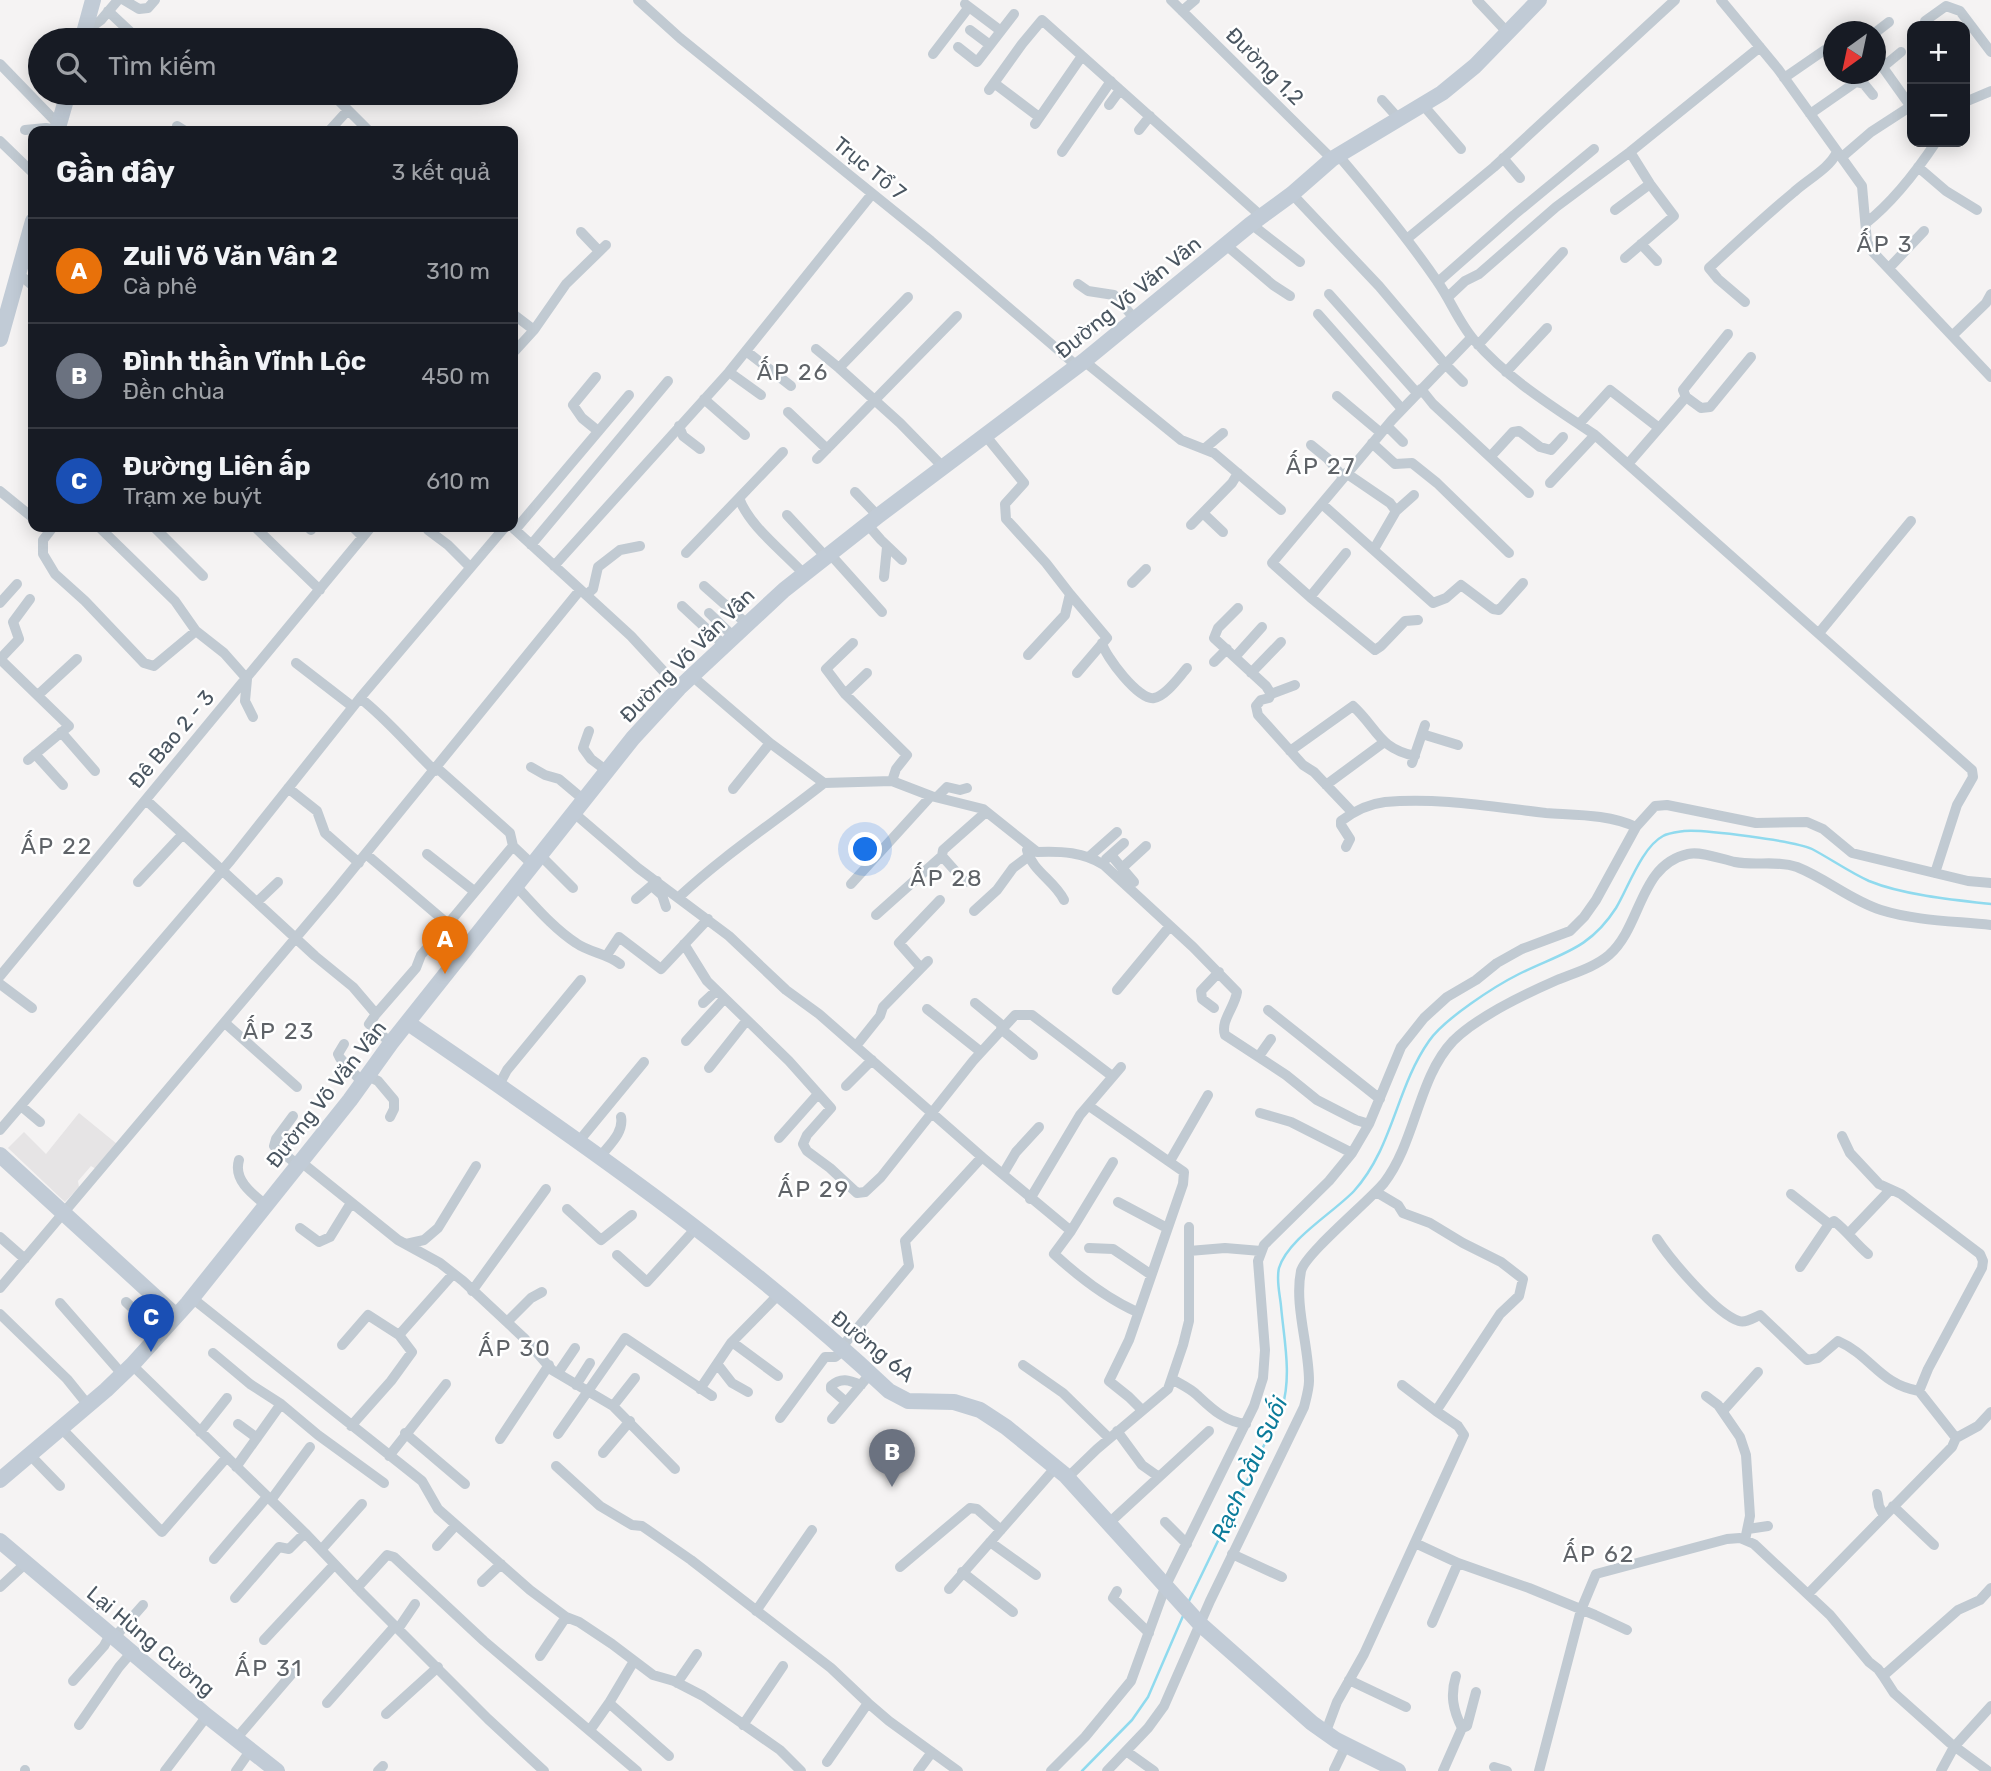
<!DOCTYPE html>
<html lang="vi">
<meta charset="utf-8">
<style>
:root{--surface:#171b24;--page:#20242c;--text:#f1f3f6;--muted:#9ea1a6;--line:#363941;--accent:#ea580c}
body{margin:0;font-family:Rubik,sans-serif;background:var(--page);color:var(--text)}
.controls{position:absolute;right:21px;top:21px;display:grid;overflow:hidden;border-radius:14px;box-shadow:0 4px 18px #0003}
.controls button{width:63px;height:63px;display:grid;place-items:center;padding:0;border:0;border-bottom:2px solid var(--line);background:var(--surface);color:var(--text);font:35px sans-serif}
.compass{position:absolute;left:1823px;top:21px;width:63px;height:63px;border-radius:50%;background:var(--surface);box-shadow:0 4px 18px #0003;rotate:213deg}
.you{position:absolute;left:866px;top:850px;width:24px;height:24px;margin:-18px;border:5px solid #fff;border-radius:50%;background:#1a73e8;box-shadow:0 0 0 10px #1a73e833}
.badge{display:grid;place-items:center;width:46px;height:46px;border-radius:50%;background:var(--accent);color:#fff;font-size:23px;font-weight:700}
.pin{position:absolute;translate:-50% -58px;filter:drop-shadow(0 2px 4px #0008)}
.pin::after{content:'';position:absolute;top:37px;width:24px;height:21px;background:inherit;clip-path:polygon(0 0,100% 0,50% 100%)}
.list{margin:0;padding:0;list-style:none}
h2{display:flex;justify-content:space-between;align-items:center;height:91px;margin:0;padding:0 28px;font-size:30px}
h2 small{font-size:23px;font-weight:400;color:var(--muted)}
.list li{display:grid;grid-template-columns:46px 1fr auto;gap:21px;align-items:center;box-sizing:border-box;height:105px;padding:0 28px;border-top:2px solid var(--line)}
.list b{display:block;font-size:26px;white-space:nowrap}
.list p{margin:0;font-size:23px;white-space:nowrap;color:var(--muted)}
.list em{font-size:23px;font-style:normal;color:var(--muted)}
.icon{flex:none;width:38px;height:38px;fill:none;stroke:currentColor;stroke-width:2;stroke-linecap:round;stroke-linejoin:round}
.map{position:relative;flex:none;width:1991px;height:1771px;overflow:hidden}
.search{position:absolute;background:var(--surface);box-shadow:0 4px 18px #0003;left:28px;top:28px;width:490px;height:77px;display:flex;align-items:center;gap:18px;box-sizing:border-box;padding:0 24px;border-radius:38px;color:var(--muted);font-size:26px}
.panel{position:absolute;background:var(--surface);box-shadow:0 4px 18px #0003;left:28px;top:126px;width:490px;height:406px;border-radius:14px}
.map>svg:first-child{display:block}
</style>
<div class="map">
<svg width="1991" height="1771" viewBox="0 0 1991 1771">
<rect width="100%" height="100%" fill="#f5f3f3"/>
<path fill="#e6e4e5" d="M79,1113L117,1144L96,1169L91,1166L78,1181L79,1187L65,1202L8,1148L24,1132L46,1154Z"/>
<g fill="none" stroke-linecap="round" stroke-linejoin="round">
<path stroke="#90daee" stroke-width="2.5" d="M1188,1603L1282,1408C1292,1375 1284,1340 1281,1306C1280,1295 1276,1280 1279,1268C1288,1239 1333,1213 1354,1191C1393,1148 1396,1088 1429,1041C1444,1019 1495,986 1519,974C1561,953 1589,950 1616,908C1628,888 1642,847 1663,836C1668,833 1678,832 1684,831C1702,829 1796,841 1812,849C1831,859 1849,872 1869,881C1903,895 1954,900 1991,904
M1082,1771L1132,1720L1148,1697L1183,1616"/>
<path stroke="#c1cad2" stroke-width="10" d="M124,0L139,9L148,8L155,0
M638,0L680,38L931,241L1077,366
M1171,0L1332,159
M1477,0L1508,33
M1721,0L1778,69L1862,186L1867,242L1872,251L1991,377
M965,4L1001,31
M108,11L139,40
M1182,11L1195,0
M1925,21L1946,6L1960,11L1991,52
M970,30L990,45
M85,32L101,20L118,0
M1876,32L1889,22
M958,47L977,62L1014,14
M933,54L969,7
M0,64L59,125
M1784,78L1829,47L1834,50
M994,83L1039,117
M989,90L1022,44L1042,20L1261,216
M331,93L369,131
M1382,100L1399,119
M1965,102L1991,91
M1109,105L1120,90
M1423,105L1461,149
M1810,114L1856,82L1864,84L1873,95
M1035,124L1082,56
M177,126L185,131
M25,130L46,128L57,130
M1139,130L1150,116
M329,131L348,110
M0,141L33,173
M1062,152L1111,81
M1338,155C1373,196 1407,237 1437,281C1450,299 1459,323 1474,340C1509,380 1552,406 1595,435L1972,770L1973,777L1957,805L1935,873
M1842,157L1871,132L1908,108L1909,104L1884,69V66L1901,52
M1503,158L1520,178
M1918,167L1946,191L1977,210
M1292,194L1379,286L1445,364L1463,382
M1615,210L1650,184
M1866,223C1894,201 1916,172 1936,142
M1251,224L1300,262
M581,232L599,251
M1408,238L1494,167L1675,0
M1641,244L1657,261
M1226,245L1273,285L1290,296
M1625,258L1674,216L1650,184L1630,152
M1889,268L1924,231
M19,274L33,286
M1438,282L1514,215L1594,149
M1078,284L1088,291L1114,295L1135,319
M1329,294L1417,393
M908,297L839,368L900,423L943,467
M1448,297L1465,281L1479,274L1556,207L1630,152L1760,47
M1745,302L1718,279L1709,268C1737,242 1765,216 1794,192C1808,179 1829,169 1837,152
M513,314L534,330
M1318,314L1402,409
M1728,334L1683,390L1686,397L1701,408L1710,407L1751,357
M1953,335L1986,303L1991,294
M1478,345L1563,252
M816,349L839,368
M746,351L791,386
M513,353L534,330L566,284L606,245
M1084,361L1181,440L1214,453L1281,510
M729,372L761,395
M1506,372L1547,328
M596,377L573,405L582,418L598,431
M1421,389L1433,404L1529,493
M1337,396L1381,433
M704,399L745,435
M788,412L827,449
M1579,424L1610,390L1659,428
M679,426L683,436L700,449
M1387,426L1403,442
M985,435L1024,483L1005,504L1006,519L1046,563L1070,594L1065,615L1028,655
M1372,443L1395,464L1412,463L1437,483L1509,553
M1311,445L1327,458L1343,477
M1204,449L1223,433
M783,452L739,498C749,526 784,552 804,574
M1491,456L1513,432L1519,431L1540,447L1551,450L1563,437
M817,459L957,316
M1628,464L1686,397
M1346,473L1390,503L1396,511
M1550,483L1595,435
M0,491L33,518
M855,492L878,516
M1322,504L1433,603L1446,598L1461,585L1493,609L1499,610L1523,583
M1203,513L1223,532
M787,515L826,557
M867,524L881,540L902,560
M1191,525L1232,483L1238,473
M53,527L43,540V554L55,574L85,601L144,663L154,666L196,631
M99,527L175,601L196,631L224,653L247,679L245,701L253,717
M154,527L203,576
M255,527L320,590
M308,527L311,530
M353,527L363,537
M512,527L631,636L679,688
M428,530L448,545L470,567
M515,530L629,395
M531,545L668,381
M1374,549L1396,511L1414,495
M686,553L739,498
M1346,553L1310,597L1272,563L1392,420L1471,338
M830,554L882,612
M554,566L729,372L872,194
M884,577L887,547
M1132,583L1146,569
M704,586L747,624
M1070,594L1107,638L1077,673
M586,595L593,589L598,567L620,550L640,546
M1310,597L1375,650L1381,646L1405,621L1418,620
M0,603L17,584
M682,606L724,645
M1238,608L1218,628L1214,638L1266,686L1271,694
M709,613L733,636
M1819,633L1911,521
M853,643L826,669L845,694L907,755L896,769L892,781
M1102,643C1105,656 1139,701 1154,698C1166,696 1179,677 1187,668
M1235,657L1262,627
M0,659L69,726L28,760
M0,659L19,639L13,622L30,599
M1214,662L1227,649
M296,663L353,707
M1251,673L1281,642
M692,676L770,743L824,783L892,781L931,796L983,809L1037,852C1061,851 1084,852 1104,865L1193,947L1237,992C1235,1007 1220,1021 1225,1035L1286,1075L1317,1100L1356,1120L1369,1124
M1295,685L1271,694L1269,698L1261,700L1256,706L1258,715L1303,765L1314,772L1353,813
M845,694L867,673
M38,695L77,659
M360,698C388,720 409,746 435,771
M589,731L583,748L591,759L607,771
M61,732L95,771
M1422,734L1458,745
M1290,751L1353,706C1378,729 1378,748 1415,756
M35,754L63,785
M1412,763L1425,725
M531,767L545,775L559,779L584,800
M437,768L510,833L513,846L533,865
M1326,785L1383,743
M288,788L317,811L325,833L359,863
M733,789L770,743
M937,797L947,787L960,790L967,788
M146,800L315,956L353,987L376,1014L369,1024L391,1043
M574,813L638,868L729,936L786,990L819,1014L982,1157L1071,1231L1054,1254C1079,1277 1106,1298 1137,1312
M1346,847L1350,839L1341,825V821C1354,811 1368,804 1385,802C1438,797 1493,807 1546,813C1575,815 1609,814 1636,827
M1027,850C1032,871 1055,881 1064,900
M366,854L448,924L513,846
M427,854L474,891
M1111,855L1134,882
M541,856L573,888
M942,856L965,882
M1090,856L1117,832
M1106,859L1124,843
M1122,868L1146,846
M138,882L182,835
M851,884L931,796
M516,886C535,906 553,928 576,943C590,953 607,953 620,964
M653,887L662,895L666,907
M679,897C724,855 776,821 824,783
M636,899L657,881
M257,902L278,882
M974,911L997,890L1013,868L1029,856
M876,915L942,856L943,850L986,812
M684,944L707,981L789,1061L831,1108L807,1135L803,1144L807,1151L830,1168L857,1193L865,1192L881,1177L973,1061L1015,1015H1032L1112,1076
M607,955L619,937L661,969L708,919
M921,968L899,943L940,900
M0,976L371,527
M0,984L32,1008
M1117,990L1170,926
M703,1003L716,991
M975,1003L1003,1026
M1214,1008L1202,999L1201,991L1219,972
M927,1009L981,1052
M1268,1010L1380,1099
M376,1014L416,968L421,955L448,924L469,945
M225,1023L297,1087
M1001,1029L1033,1055
M686,1041L724,999
M344,1044L338,1054L340,1058L363,1083
M856,1046L880,1016L883,1007L928,961
M1259,1056L1271,1039
M709,1068L747,1020
M368,1076L378,1081L394,1100V1109L390,1117
M499,1085L507,1070L581,980
M846,1086L872,1060
M21,1106L40,1122
M1089,1106L1184,1172L1183,1184L1129,1340L1109,1381L1129,1397L1142,1410
M1260,1113L1291,1122L1352,1153
M293,1116L276,1139L274,1146L298,1165
M0,1130L231,860L360,698L505,527
M779,1138L818,1094
M579,1141L644,1062
M600,1157C609,1145 624,1133 621,1117
M239,1160C233,1180 252,1194 266,1205
M1170,1161L1208,1095
M301,1162L398,1240L440,1263L463,1281L525,1339L552,1370L613,1406L675,1469
M1003,1174L1016,1152L1039,1127
M1791,1194L1829,1224
M1030,1199L1080,1115L1121,1067
M1118,1202L1167,1228
M567,1209L601,1240L632,1215
M300,1228L319,1242L330,1237L351,1203
M1071,1231L1113,1162
M1849,1233L1890,1190
M0,1237L25,1259
M1657,1239C1670,1259 1716,1314 1739,1321C1746,1323 1753,1318 1760,1315L1807,1360L1818,1358L1838,1341C1872,1356 1879,1384 1919,1391
M406,1244L424,1240L438,1228L476,1166
M1089,1248L1113,1249L1150,1274
M1189,1251L1225,1248L1261,1251
M617,1255L647,1282L697,1227
M1800,1267L1829,1224L1834,1221C1847,1231 1854,1242 1868,1254
M0,1288L332,895L580,590
M472,1291L546,1189
M192,1298L422,1481L438,1509L530,1590L566,1617L579,1622L612,1644L653,1675L674,1681L703,1696L780,1750L801,1771
M126,1302L160,1334
M60,1303L122,1374
M0,1314L67,1379L88,1405
M507,1322L531,1298L542,1292
M399,1335L453,1274
M732,1342L778,1376
M342,1345L368,1315L399,1335L412,1352L391,1381L351,1426
M841,1348L909,1266L905,1241L982,1157
M213,1353L250,1384L281,1404L318,1435L384,1483
M132,1365L305,1533L362,1593L488,1719L544,1771
M718,1365L732,1383L748,1392
M1023,1365L1063,1393L1109,1438
M558,1373L575,1348
M1172,1379C1180,1384 1190,1388 1197,1395C1211,1408 1225,1422 1246,1424
M576,1385L590,1363
M1402,1385L1436,1411
M700,1389L731,1343L779,1294
M1706,1396L1718,1405L1740,1437L1746,1455L1750,1516L1745,1540
M846,1402L831,1389V1386C841,1377 849,1380 861,1385
M613,1406L635,1378
M1723,1411L1758,1372
M780,1418L825,1357H835L844,1350
M832,1419L870,1374
M238,1424L257,1438
M60,1427L162,1532L227,1457
M1117,1431L1142,1465L1159,1477
M200,1432L227,1398
M405,1433L465,1484
M558,1434L625,1338L712,1396
M1956,1438L1978,1426L1991,1412
M500,1439L549,1365
M603,1453L630,1421
M30,1455L60,1486
M389,1456L446,1384
M556,1466L600,1506L632,1525L642,1526L691,1560L831,1668L868,1703L827,1762
M236,1467L281,1404
M1067,1478L1097,1449L1168,1389L1183,1345L1189,1321V1227
M1877,1494L1879,1506L1884,1516
M271,1500L310,1447
M1893,1506L1934,1545
M1165,1522L1187,1544
M1109,1523L1209,1431
M1748,1529L1768,1526
M990,1542L1036,1575
M1415,1543L1458,1563
M437,1546L456,1525
M321,1550L362,1504
M1232,1554L1282,1577
M214,1559L267,1497
M900,1567L970,1508L977,1509L1001,1530
M962,1572L1013,1612
M482,1582L501,1564
M0,1587L26,1563
M357,1588L387,1555L394,1557L484,1641L637,1771
M949,1589L1056,1467
M1117,1591L1113,1598L1149,1633
M1808,1594L1952,1447L1956,1438L1919,1391L1928,1369L1982,1268L1983,1261L1980,1254L1901,1194L1879,1184L1850,1153L1842,1136
M235,1598L279,1547L289,1549L305,1533
M756,1611L812,1530
M1432,1623L1458,1563L1529,1588L1595,1615L1627,1630
M398,1629L415,1604
M114,1638L143,1605
M264,1640L334,1565
M540,1656L566,1617
M634,1661L609,1703L669,1756
M1456,1676C1450,1695 1453,1710 1462,1728
M1883,1676L1894,1693L1950,1743L1988,1771
M1349,1680L1406,1707
M73,1681L104,1646L110,1635
M677,1683L697,1654
M327,1703L395,1626
M868,1703L889,1721L958,1771
M386,1714L438,1667
M79,1725L119,1667L131,1653
M743,1725L783,1666
M590,1730L609,1703
M1325,1734L1337,1702L1364,1654L1464,1435L1458,1426L1436,1411L1500,1314L1519,1296L1523,1279L1501,1262L1463,1243L1430,1223L1403,1213L1398,1205L1376,1192
M235,1740L296,1669
M1126,1751L1154,1771
M1494,1767L1507,1771
M1334,1770L1346,1745
M25,1771V1770
M165,1771L207,1716
M236,1771L250,1751
M378,1771L383,1766
M918,1771L932,1752
M1051,1771L1085,1737L1131,1681L1166,1585L1254,1406L1263,1378L1265,1350L1258,1261L1264,1245L1329,1181L1352,1153L1369,1124L1401,1047L1424,1018L1447,997L1476,980L1497,963L1522,949L1570,931L1584,917L1596,900L1636,827L1655,806L1667,805L1756,823L1807,822L1823,829L1852,853L1968,881L1991,883
M1107,1771L1148,1728L1164,1706L1210,1601L1304,1407C1306,1399 1309,1389 1309,1381C1309,1346 1294,1305 1301,1271C1305,1254 1368,1202 1384,1183C1416,1141 1418,1078 1453,1041C1478,1016 1525,994 1557,980C1574,973 1595,967 1609,955C1642,926 1639,865 1688,854C1701,851 1721,859 1735,862C1755,866 1777,860 1797,867C1827,879 1850,900 1881,910C1916,921 1955,921 1991,925
M1443,1771L1462,1728L1467,1726L1476,1692
M1539,1771L1581,1610L1596,1574L1727,1539L1740,1538L1754,1544L1830,1615L1869,1662L1878,1669L1883,1676L1958,1610L1980,1600L1991,1588
M1941,1771L1954,1747L1991,1706"/>
<path stroke="#c1cbd6" stroke-width="16" d="M82,40L93,0
M57,131L68,93
M0,339L33,221
M408,1023C575,1137 741,1252 889,1391L908,1401L954,1402L980,1410L1006,1427L1065,1475L1200,1624L1312,1723L1336,1740L1398,1771
M0,1155L176,1316
M0,1480L106,1390L132,1365L188,1303L350,1100L391,1043L633,738L679,688L784,590L878,516L1084,361L1251,224L1292,194L1332,159L1442,93L1475,66L1539,0
M0,1541L207,1716L277,1771"/>
</g>
<g text-anchor="middle" dominant-baseline="central" stroke-width="5" stroke-linejoin="round" paint-order="stroke">
<g font-size="21" fill="#4a5661" stroke="#fff">
<text transform="translate(1265 66) rotate(45)">Đường 1,2</text>
<text transform="translate(870 168) rotate(39)">Trục Tổ 7</text>
<text transform="translate(1128 297) rotate(-39)">Đường Võ Văn Vân</text>
<text transform="translate(687 655) rotate(-45)">Đường Võ Văn Vân</text>
<text transform="translate(171 739) rotate(-50)">Đê Bao 2 - 3</text>
<text transform="translate(326 1094) rotate(-52)">Đường Võ Văn Vân</text>
<text transform="translate(873 1346) rotate(39)">Đường 6A</text>
<text transform="translate(151 1641) rotate(40)">Lại Hùng Cường</text>
</g>
<g font-size="23" letter-spacing="2" fill="#5f6368" stroke="#fff">
<text x="1885" y="244">ẤP 3</text>
<text x="793" y="372">ẤP 26</text>
<text x="1321" y="466">ẤP 27</text>
<text x="57" y="846">ẤP 22</text>
<text x="947" y="878">ẤP 28</text>
<text x="279" y="1031">ẤP 23</text>
<text x="814" y="1189">ẤP 29</text>
<text x="515" y="1348">ẤP 30</text>
<text x="1599" y="1554">ẤP 62</text>
<text x="269" y="1668">ẤP 31</text>
</g>
<g font-size="23" font-style="italic" fill="#0c7c9b" stroke="#fff">
<text transform="translate(1249 1469) rotate(-66)">Rạch Cầu Suối</text>
</g>
</g>
</svg>
<div class="controls">
<button>+</button>
<button>−</button>
</div>
<svg class="compass" viewBox="-18 -18 36 36"><path d="M0-13l5 13h-10z" fill="#e53935"/><path d="M0 13l5-13h-10z" fill="#9ea1a6"/></svg>
<div class="you"></div>
<div class="pin badge" style="left:445px;top:974px;background:#e8710a">A</div>
<div class="pin badge" style="left:892px;top:1487px;background:#6b7280">B</div>
<div class="pin badge" style="left:151px;top:1352px;background:#1a4fb4">C</div>
<div class="search"><svg class="icon" aria-label="search" viewBox="0 0 24 24"><circle cx="10" cy="10" r="6"/><path d="M15 15l6 6"/></svg>Tìm kiếm</div>
<section class="panel">
<h2>Gần đây<small>3 kết quả</small></h2>
<ul class="list">
<li><span class="badge" style="background:#e8710a">A</span><div><b>Zuli Võ Văn Vân 2</b><p>Cà phê</p></div><em>310 m</em></li>
<li><span class="badge" style="background:#6b7280">B</span><div><b>Đình thần Vĩnh Lộc</b><p>Đền chùa</p></div><em>450 m</em></li>
<li><span class="badge" style="background:#1a4fb4">C</span><div><b>Đường Liên ấp</b><p>Trạm xe buýt</p></div><em>610 m</em></li>
</ul>
</section>
</div>
